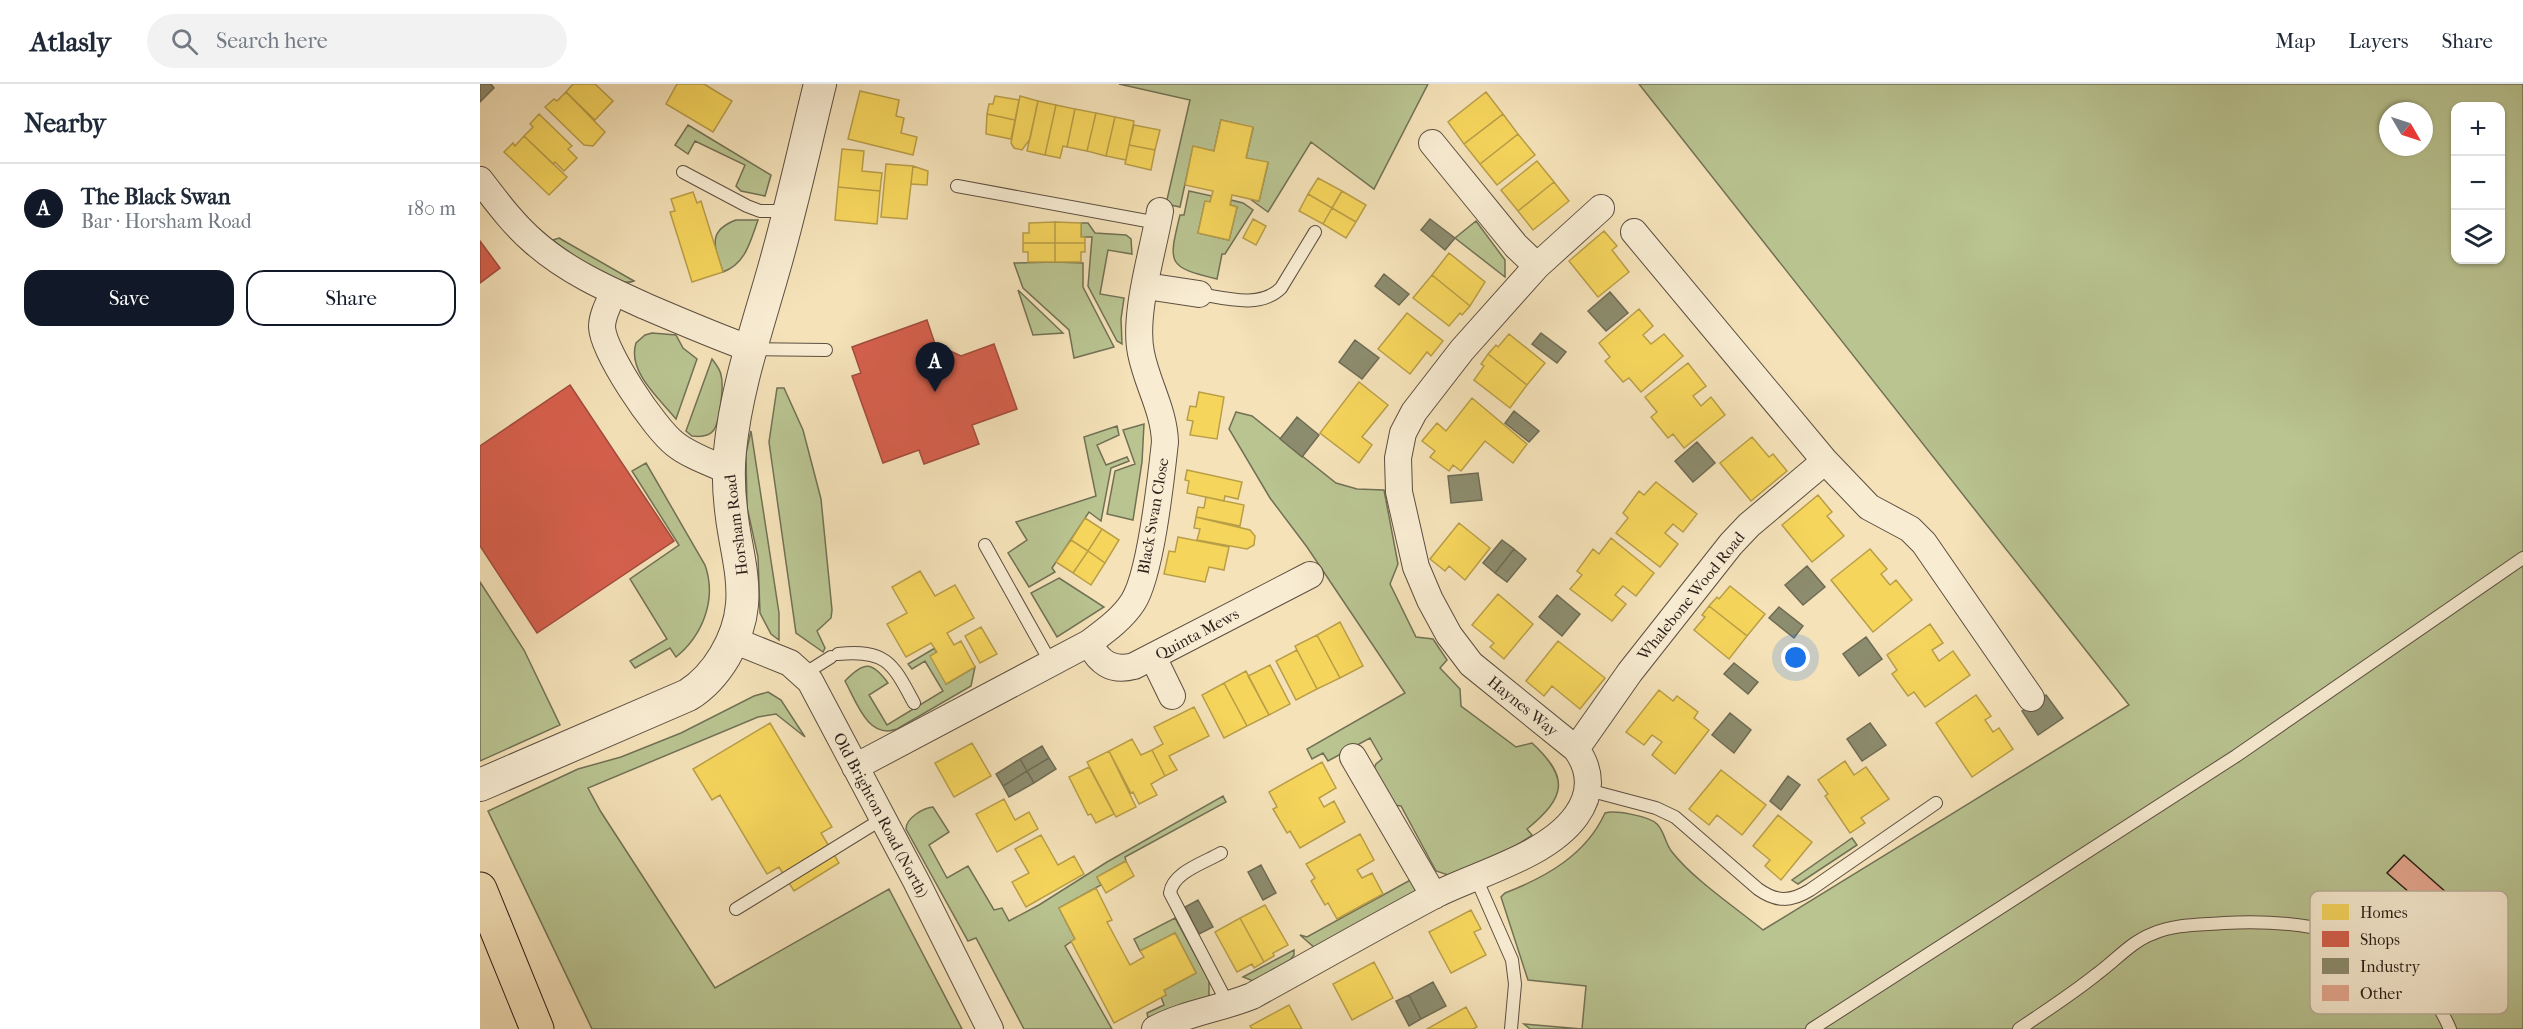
<!DOCTYPE html>
<meta charset="utf-8">
<style>
:root{--surface:#fff;--page:#f2f2f3;--text:#1f2937;--muted:#747a83;--line:#e0e1e3;--accent:#111827}
body{margin:0;font-family:"IM FELL French Canon",serif;background:var(--page);color:var(--text)}
.controls{position:absolute;right:18px;top:18px;display:grid;overflow:hidden;border-radius:12px;box-shadow:0 2px 4px #0004}
.controls button{width:54px;height:54px;display:grid;place-items:center;padding:0;border:0;border-bottom:2px solid var(--line);background:var(--surface);color:var(--text);font:30px sans-serif}
.compass{position:absolute;left:1899px;top:18px;width:54px;height:54px;border-radius:50%;background:var(--surface);box-shadow:0 2px 4px #0004;rotate:129deg}
.you{position:absolute;left:1316px;top:574px;width:21px;height:21px;margin:-15px;border:4px solid #fff;border-radius:50%;background:#1a73e8;box-shadow:0 0 0 9px #1a73e833}
.badge{display:grid;place-items:center;width:39px;height:39px;border-radius:50%;background:var(--accent);color:#fff;font-size:20px;font-weight:700}
.pin{position:absolute;translate:-50% -50px;filter:drop-shadow(0 2px 3px #0008)}
.pin::after{content:'';position:absolute;top:32px;width:21px;height:18px;background:inherit;clip-path:polygon(0 0,100% 0,50% 100%)}
.list{margin:0;padding:0;list-style:none}
h2{display:flex;justify-content:space-between;align-items:center;height:78px;margin:0;padding:0 24px;font-size:26px}
h2 small{font-size:20px;font-weight:400;color:var(--muted)}
.list li{display:grid;grid-template-columns:39px 1fr auto;gap:18px;align-items:center;box-sizing:border-box;height:90px;padding:0 24px;border-top:2px solid var(--line)}
.list b{display:block;font-size:22px;white-space:nowrap}
.list p{margin:0;font-size:20px;white-space:nowrap;color:var(--muted)}
.list em{font-size:20px;font-style:normal;color:var(--muted)}
.actions{display:flex;gap:12px;padding:18px 24px}
.actions a{flex:1;padding:14px 0;border:2px solid var(--accent);border-radius:18px;text-align:center;font-size:21px;color:var(--accent)}
.actions .main{background:var(--accent);color:#fff}
.icon{flex:none;width:33px;height:33px;fill:none;stroke:currentColor;stroke-width:2;stroke-linecap:round;stroke-linejoin:round}
.map{position:relative;flex:none;width:2043px;height:945px;overflow:hidden}
header{display:flex;align-items:center;gap:36px;box-sizing:border-box;height:84px;padding:0 30px;background:var(--surface);border-bottom:2px solid var(--line)}
header strong{font-size:28px}
nav{display:flex;gap:33px;margin-inline-start:auto;font-size:21px}
.search{width:420px;height:54px;background:var(--page);display:flex;align-items:center;gap:15px;box-sizing:border-box;padding:0 21px;border-radius:33px;color:var(--muted);font-size:22px}
main{display:flex}
aside{flex:1;background:var(--surface)}
.map>svg:first-child{display:block}
</style>
<header>
<strong>Atlasly</strong>
<div class="search"><svg class="icon" aria-label="search" viewBox="0 0 24 24"><circle cx="10" cy="10" r="6"/><path d="M15 15l6 6"/></svg>Search here</div>
<nav><a>Map</a><a>Layers</a><a>Share</a></nav>
</header>
<main>
<aside>
<h2>Nearby<small></small></h2>
<ul class="list">
<li><span class="badge">A</span><div><b>The Black Swan</b><p>Bar · Horsham Road</p></div><em>180 m</em></li>
</ul>
<div class="actions"><a class="main">Save</a><a>Share</a></div>
</aside>
<div class="map">
<svg width="2043" height="945" viewBox="0 0 2043 945">
<rect width="100%" height="100%" fill="#f5e2b9"/>
<filter id="stains"><feTurbulence type="fractalNoise" baseFrequency=".00333" numOctaves="4"/><feColorMatrix values="0 0 0 0 .2 0 0 0 0 .09 0 0 0 0 .02 0 0 0 .5 -.17"/></filter>
<radialGradient id="worn" r=".72"><stop offset=".6" stop-color="#630" stop-opacity="0"/><stop offset="1" stop-color="#630" stop-opacity=".3"/></radialGradient>
<path fill="#b9c491" stroke="#727155" stroke-width="1.5" fill-rule="evenodd" d="M639,0H948L894,105L831,58L788,128L770,115L779,117L788,79L766,74L773,44L741,36L734,67L713,63L700,123L686,120L710,16Z
M1159,0H2043V945H1050L1044,940L1102,945L1106,902L1048,896L1021,813L1025,809C1066,793 1106,771 1125,729C1135,726 1169,732 1177,740C1185,748 1185,760 1192,768C1213,795 1256,824 1283,846L1649,621ZM1976,22H2020V176H1976ZM1908,27H1944V63H1908Z
M208,41L291,91L285,112L261,107L256,102L265,81L215,57L208,70L195,61Z
M709,107L732,112L730,118H725L718,149L749,156L757,123L750,121L751,116L763,119L773,126L745,170H742L737,195C687,183 688,180 700,131H704Z
M256,136H278C270,158 266,179 243,188C235,164 226,147 256,136Z
M996,137L1025,176V193L975,154Z
M601,139H608L615,149L646,151L651,155L652,170L628,166L620,210L644,214L641,235L642,260L637,257L608,202L612,153H601Z
M79,154L154,197C135,205 88,170 73,156Z
M575,178L603,179V203L634,263L594,274L589,246L543,204L534,179Z
M538,206L583,249L553,251Z
M172,249L196,251L203,264L217,275L196,335C179,314 147,287 156,259L165,251Z
M232,275C236,280 240,285 241,291C244,301 240,339 233,347C228,353 220,353 212,352L206,347Z
M297,304H304L323,346L341,415L352,526L351,534L337,547L345,564L343,568L316,549L289,358Z
M756,328L772,332L856,399L877,405L904,406L918,480L910,500L936,553L953,555L967,576L960,584L980,605L981,622L1036,663L1052,659C1090,694 1086,713 1047,745L1052,751C1026,770 998,780 968,791L956,787L921,722L913,721L893,687L896,680L902,675L890,654L848,677L843,669L832,675L827,665L925,609L827,463L790,414L749,345Z
M664,340L662,378L653,436L627,430L635,387L655,380L643,346Z
M637,342L639,351L617,361L626,381L647,373L649,377L631,384L621,437L609,428L572,484L575,488L549,503L528,469L547,456L536,438L616,412L604,353Z
M271,347L299,529V556L291,550L280,529L278,473L267,423L266,369Z
M166,379L225,481C237,515 223,551 196,573L190,564L155,584L150,577L187,555L150,495L199,461L152,387Z
M579,494L624,523L577,553L551,509Z
M0,498L44,566L80,641L0,677Z
M455,564L466,600L495,583L491,602L417,645C388,656 376,617 365,597C384,577 392,577 408,599L389,611L407,641L463,607L445,577L432,585L428,580Z
M288,608L301,616L325,653L296,630L278,633L108,704L121,728L235,904L409,805L482,945H112L8,727L98,685L141,673L201,649L274,612Z
M743,712L746,718L645,773L646,777L617,793L621,801L579,824L595,855L585,862L632,945H544L496,854L488,857L426,745C426,734 443,724 453,723L469,748L449,761L467,794L488,782L514,826L522,824L529,837L559,821L627,778Z
M1372,754L1377,761L1318,800L1312,796Z
M934,794L935,808L835,864L820,851L827,853Z
M695,834L729,897V914L693,924L668,934L667,929L684,921L681,913L686,911L684,906L716,889L695,849L660,867L654,855Z
M814,866V871L810,876L773,897L763,893Z"/>
<path fill="#f6d55c" stroke="#b99e48" stroke-width="1.5" d="M93,0H115L133,17L115,36L86,8Z
M197,0H224L252,17L233,48L186,20Z
M380,7L419,16L416,32L424,34L421,49L437,53L433,71L368,55Z
M86,8L125,48L113,62L104,61L65,23L74,15L77,17Z
M1006,8L1023,30L984,60L968,38Z
M515,12L539,16L535,36L507,30L509,20H513Z
M540,12L558,17L550,55L542,66L534,64L531,59Z
M558,17L576,21L565,71L547,67Z
M576,21L595,25L587,63L583,62L580,74L565,71Z
M595,25L616,29L607,67L587,63Z
M616,29L635,33L626,72L607,67Z
M59,30L92,62L88,65L97,74L84,87L75,78L73,80L44,52L53,43L50,40Z
M507,30L535,36L531,55L506,50Z
M1023,30L1038,50L1000,80L984,60Z
M635,33L654,37L646,76L626,72Z
M741,36L773,43L766,74L788,78L779,117L752,111L750,121L757,123L749,156L718,149L725,117L730,118L733,107L705,101L713,62L734,67Z
M654,41L680,46L675,66L649,61Z
M1038,50L1055,71L1017,101L1000,80Z
M44,52L87,93L69,111L24,68L33,59L35,62Z
M649,61L675,66L671,86L645,80Z
M362,65L384,67L382,87L402,89L400,107L358,103Z
M1057,77L1074,98L1038,127L1021,106Z
M406,80L433,82L427,135L401,133Z
M433,82L448,87L447,101L431,100Z
M838,94L862,107L852,124L828,110Z
M1074,98L1089,117L1053,146L1038,127Z
M358,103L400,107L397,140L355,136Z
M862,107L886,121L876,138L852,124Z
M213,108L217,119L221,117L243,188L212,198L190,128L195,127L191,115Z
M828,110L852,124L843,140L819,127Z
M852,124L876,138L866,154L843,140Z
M773,135L786,142L776,161L763,154Z
M575,138L601,139V153H605V159H575Z
M575,138V159H543V149H549V139Z
M1124,147L1137,162L1132,166L1149,188L1118,213L1089,177Z
M543,159H575V178H548V168H543Z
M575,159H605V168H601V178H575Z
M969,169L1005,198L990,222L952,191Z
M952,191L990,222L982,231L980,229L969,242L933,214Z
M1159,225L1173,242L1163,251L1171,260L1184,250L1203,272L1161,308L1149,294L1143,298L1125,277L1130,273L1119,259Z
M927,229L963,257L951,272L947,268L930,290L898,265Z
M1029,250L1065,279L1047,301L1008,270L1016,261L1018,263Z
M1008,270L1047,301L1030,324L994,296L1004,282L1001,280Z
M1208,279L1226,302L1213,312L1221,322L1231,313L1245,331L1204,364L1193,350L1188,354L1171,333L1177,328L1165,313Z
M879,298L908,321L882,353L892,361L879,379L840,349Z
M719,308L744,313L737,355L710,351L713,337L707,336L710,322L716,323Z
M992,314L1047,360L1033,379L1005,357L981,387L973,381L969,387L950,373L955,367L942,357L957,339L966,347Z
M1272,353L1289,373L1293,370L1307,387L1271,417L1240,379Z
M707,386L762,398L758,415L745,412L744,417L707,409L709,397L705,396Z
M1176,398L1217,430L1203,448L1193,440L1185,449L1198,460L1180,483L1136,449L1148,434L1143,429L1159,407L1164,411Z
M1338,411L1352,428L1347,432L1364,452L1332,478L1302,441Z
M726,413L764,421L760,442L716,433L718,423L724,424Z
M716,433L770,446L775,452L774,461L767,465L717,456L720,445L714,444Z
M605,434L622,445L608,467L591,456Z
M979,439L1010,464L985,496L969,482L965,487L950,475Z
M622,445L639,456L625,479L608,467Z
M698,453L749,463L744,486L729,483L725,498L684,490L689,467L695,468Z
M1131,454L1174,489L1156,512L1143,502L1135,511L1146,520L1132,537L1090,505L1102,491L1097,487L1113,465L1119,470Z
M591,456L608,467L593,489L576,478Z
M1390,465L1407,485L1401,490L1410,501L1416,496L1432,516L1393,548L1351,496Z
M608,467L625,479L611,501L593,489Z
M440,487L455,512L475,501L494,534L467,549L474,561L481,557L495,583L466,600L450,572L457,568L451,559L426,573L407,540L427,529L412,503Z
M1250,502L1285,530L1267,552L1229,522L1237,513L1239,515Z
M1018,510L1053,540L1024,575L1010,563L1014,559L992,541Z
M1229,522L1267,552L1249,575L1214,546L1225,533L1222,531Z
M860,538L883,582L860,594L837,551Z
M1450,540L1463,559L1452,566L1459,577L1473,567L1490,591L1445,623L1434,608L1428,612L1412,590L1417,586L1407,571Z
M501,543L517,570L500,579L485,552Z
M837,551L860,594L837,605L815,562Z
M1078,557L1125,594L1100,625L1072,602L1064,612L1046,597Z
M817,566L837,605L816,616L796,577Z
M790,581L810,620L789,631L768,592Z
M766,587L789,631L767,642L744,599Z
M744,599L767,642L744,654L722,611Z
M1179,606L1193,617L1197,612L1218,628L1214,634L1229,646L1195,690L1172,671L1182,658L1172,651L1164,661L1146,648Z
M1496,611L1511,632L1505,636L1513,648L1519,644L1533,665L1492,693L1456,639Z
M714,623L729,652L689,672L697,686L685,692L672,666L683,660L674,643Z
M290,639L352,743L341,749L359,779L314,807L299,783L287,790L240,711L232,716L213,685Z
M652,655L661,671L672,666L685,692L671,700L677,711L659,720L653,708L651,709L629,667Z
M492,659L511,692L474,713L455,679Z
M629,667L656,723L636,733L607,678Z
M1365,677L1374,691L1386,683L1409,715L1381,734L1385,739L1370,749L1345,712L1348,710L1338,696Z
M842,678L856,704L839,714L844,723L854,717L865,738L820,764L810,747L807,749L793,725L797,723L789,708Z
M609,683L634,730L616,739L611,730L608,731L589,693Z
M1241,686L1286,721L1262,751L1237,731L1229,741L1209,725Z
M524,715L535,736L549,728L558,745L517,768L496,730Z
M1298,731L1332,758L1301,796L1285,782L1290,776L1273,762Z
M880,750L894,776L877,786L882,794L892,789L903,810L857,835L848,819L845,821L831,797L835,794L826,780Z
M561,751L578,781L594,772L604,790L546,823L532,798L549,789L535,765Z
M646,777L654,792L626,809L617,793Z
M616,804L632,836L627,838L650,881L664,873L660,867L695,849L716,889L684,906L686,911L634,939L591,857L595,855L579,824Z
M785,821L808,861L793,869L794,872L784,878L760,834Z
M991,826L1001,845L994,848L1006,871L971,889L949,848Z
M760,834L784,878L774,884L772,880L757,888L735,848Z
M894,878L913,914L872,936L853,900Z
M809,921L822,945H772L770,942Z
M986,923L997,943L993,945H947Z"/>
<path fill="#d6604d" stroke="#a24c3d" stroke-width="1.5" d="M0,157L20,184L0,199Z
M447,236L455,260L481,272L514,260L537,325L492,341L499,360L444,380L439,366L403,379L372,292L381,289L372,263Z
M90,301L194,457L57,549L0,462V362Z"/>
<path fill="#8c8c6e" stroke="#6f6b54" stroke-width="1.5" d="M0,0H11L14,4L0,18Z
M950,135L975,154L965,166L941,146Z
M904,190L929,210L919,221L895,202Z
M1130,208L1148,229L1126,247L1108,227Z
M1061,249L1086,268L1077,279L1052,260Z
M875,256L899,274L882,295L859,278Z
M1034,327L1059,347L1049,358L1025,339Z
M817,333L839,351L822,373L800,355Z
M1217,358L1235,379L1213,398L1195,377Z
M998,389L1002,416L971,419L968,392Z
M1022,456L1034,465L1015,489L1003,479Z
M1034,465L1046,475L1027,498L1015,489Z
M1327,482L1345,503L1323,521L1305,501Z
M1077,511L1100,530L1082,552L1059,533Z
M1299,523L1323,542L1314,554L1289,534Z
M1386,553L1402,575L1379,592L1363,570Z
M1254,579L1278,598L1268,610L1244,590Z
M1566,611L1583,634L1558,651L1542,627Z
M1250,629L1271,646L1254,669L1232,651Z
M1390,639L1406,661L1382,677L1367,655Z
M562,662L569,674L547,687L540,675Z
M569,674L576,685L554,699L547,687Z
M540,675L547,687L523,702L516,690Z
M547,687L554,699L529,713L523,702Z
M1308,692L1320,701L1301,726L1290,717Z
M781,781L796,809L783,816L768,788Z
M718,816L733,843L719,850L705,823Z
M953,898L966,922L941,935L929,911Z
M929,911L941,935L929,942L916,917Z"/>
<path fill="#e5a78f" stroke="#2a1e19" stroke-width="1.5" d="M1924,771L1976,817L1960,835L1907,789Z"/>
<g fill="none" stroke-linecap="round" stroke-linejoin="round">
<defs>
<path id="service" d="M203,88L267,122L280,127H308
M477,102L678,139
M719,210C745,214 780,225 801,204L835,148
M272,265L346,266
M505,461L571,579
M358,570C407,565 413,580 434,619
M324,590L351,573
M1108,706L1176,724L1195,733L1278,805C1296,818 1311,818 1330,806L1456,719
M741,769C724,779 693,788 690,809L749,922
M996,794L1032,876L1035,900L1031,945
M256,825L402,735
M1332,945L1756,672L2043,474
M1539,945C1566,927 1592,910 1617,890C1635,877 1651,858 1672,850C1695,840 1719,841 1744,839C1834,834 1930,852 1970,945"/>
<path id="minor" d="M952,59L1036,162L1057,182
M0,96C17,118 33,140 54,158C87,187 125,204 165,222C200,237 235,252 271,265
M666,202L719,210
M134,208C129,219 122,231 122,243C123,268 175,345 195,360C210,372 231,379 249,387
M1345,377L1389,423L1430,445L1444,459L1551,614
M253,556L310,579L330,597L436,797L510,945
M609,559C619,578 631,588 654,582L830,491
M673,573L692,612
M1096,665L1150,588L1251,460L1269,441L1345,377L1154,148
M873,673L954,812
M375,683L609,559C625,547 642,535 653,518C671,490 681,394 685,358C684,326 667,300 661,269C653,230 673,168 680,127
M675,945C705,929 740,925 772,912C834,878 895,843 957,810C999,789 1067,772 1096,732C1112,710 1112,687 1096,665L991,580L969,551L950,516L936,483L919,408L918,374L923,349L934,328L982,266L1057,182L1121,124"/>
<path id="tertiary" d="M0,701L208,611C237,593 259,555 262,521C264,498 259,475 255,453C250,425 247,395 250,367C256,304 278,242 295,181C312,121 325,61 340,0"/>
<path id="trunk" d="M0,805L57,945"/>
</defs>
<use href="#service" stroke="#5d4f41" stroke-width="14"/>
<use href="#minor" stroke="#5d4f41" stroke-width="28"/>
<use href="#tertiary" stroke="#5d4f41" stroke-width="34"/>
<use href="#trunk" stroke="#2a1e19" stroke-width="35"/>
<use href="#service" stroke="#f8ecd2" stroke-width="12"/>
<use href="#minor" stroke="#f8ecd2" stroke-width="26"/>
<use href="#tertiary" stroke="#f8ecd2" stroke-width="32"/>
<use href="#trunk" stroke="#f5e2b9" stroke-width="33"/>
</g>
<g text-anchor="middle" dominant-baseline="central" stroke-width="6" stroke-linejoin="round" paint-order="stroke">
<g font-size="16" fill="#2a1e19" stroke="#f8ecd2">
<text transform="translate(673 432) rotate(-80)">Black Swan Close</text>
<text transform="translate(256 441) rotate(-97)">Horsham Road</text>
<text transform="translate(1211 512) rotate(-51)">Whalebone Wood Road</text>
<text transform="translate(717 550) rotate(-28)">Quinta Mews</text>
<text transform="translate(1043 622) rotate(39)">Haynes Way</text>
<text transform="translate(401 731) rotate(62)">Old Brighton Road (North)</text>
</g>
</g>
<rect x="1830" y="807" width="198" height="123" rx="9" fill="#f8ecd2" stroke="#baae9a" stroke-width="1.5"/>
<rect x="1842" y="820" width="27" height="16" fill="#f6d55c"/>
<rect x="1842" y="847" width="27" height="16" fill="#d6604d"/>
<rect x="1842" y="874" width="27" height="16" fill="#8c8c6e"/>
<rect x="1842" y="901" width="27" height="16" fill="#e5a78f"/>
<g font-size="16" fill="#2a1e19">
<text x="1880" y="834">Homes</text>
<text x="1880" y="861">Shops</text>
<text x="1880" y="888">Industry</text>
<text x="1880" y="915">Other</text>
</g>
<rect width="100%" height="100%" filter="url(#stains)"/>
<rect width="100%" height="100%" fill="url(#worn)"/>
</svg>
<div class="controls">
<button>+</button>
<button>−</button>
<button><svg class="icon" aria-label="layers" viewBox="0 0 24 24"><path d="M12 4l9 5-9 5-9-5zM3 14l9 5 9-5"/></svg></button>
</div>
<svg class="compass" viewBox="-18 -18 36 36"><path d="M0-13l5 13h-10z" fill="#e53935"/><path d="M0 13l5-13h-10z" fill="#747a83"/></svg>
<div class="you"></div>
<div class="pin badge" style="left:455px;top:308px">A</div>
</div>
</main>
